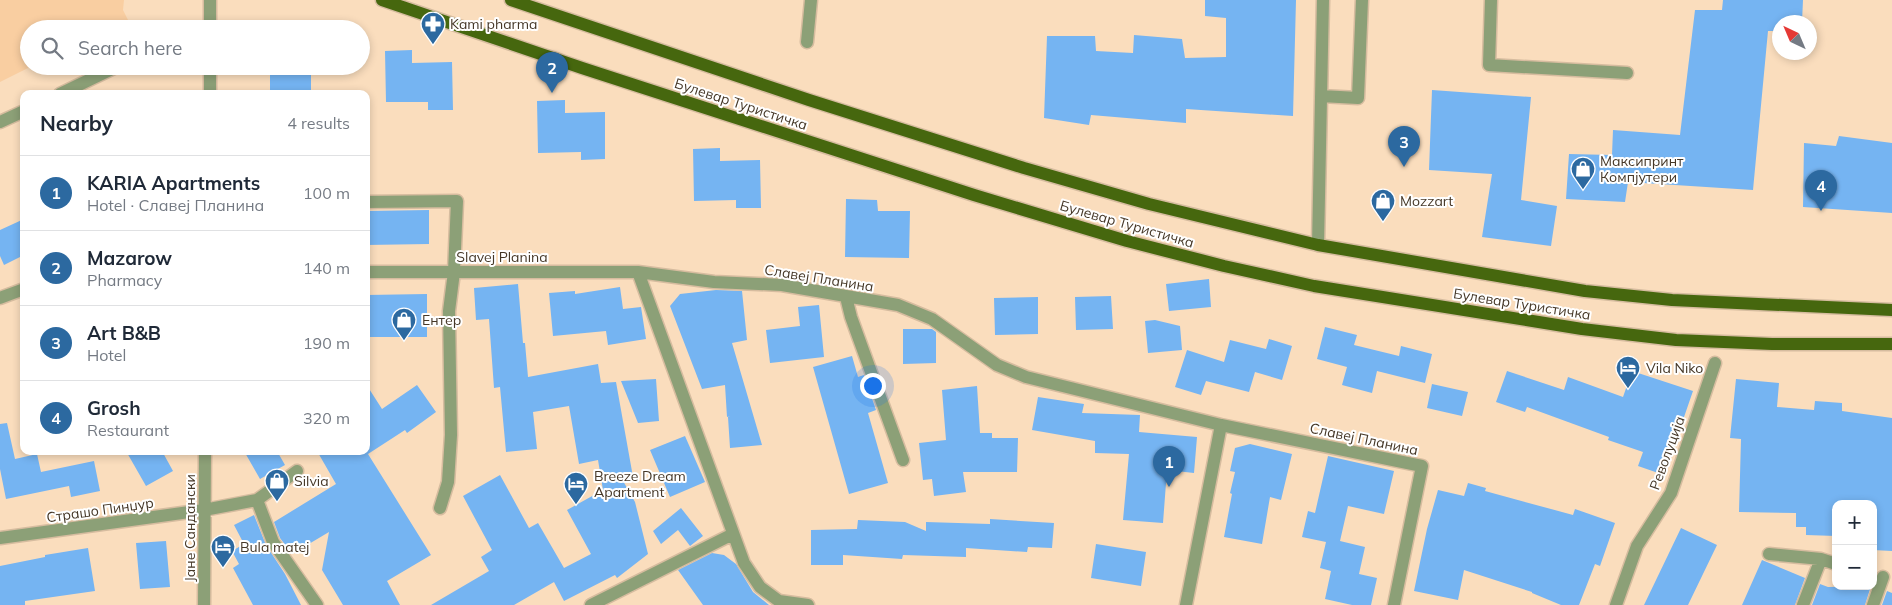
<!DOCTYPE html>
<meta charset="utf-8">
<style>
:root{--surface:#fff;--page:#f6f6f7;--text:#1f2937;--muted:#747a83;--line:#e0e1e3;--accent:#2c69a0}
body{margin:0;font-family:Mulish,sans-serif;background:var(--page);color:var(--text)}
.controls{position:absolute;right:15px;bottom:15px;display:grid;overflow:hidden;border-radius:10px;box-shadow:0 2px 8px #0003}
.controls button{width:45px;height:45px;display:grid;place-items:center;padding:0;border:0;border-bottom:1px solid var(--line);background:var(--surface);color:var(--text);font:25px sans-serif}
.compass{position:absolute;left:1772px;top:15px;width:45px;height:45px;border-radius:50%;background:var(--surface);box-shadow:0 2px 8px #0003;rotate:316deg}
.you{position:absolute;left:872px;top:385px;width:18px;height:18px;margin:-12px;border:4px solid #fff;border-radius:50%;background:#1a73e8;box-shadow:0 0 0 8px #1a73e833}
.badge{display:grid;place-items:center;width:32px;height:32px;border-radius:50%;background:var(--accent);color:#fff;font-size:16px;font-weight:700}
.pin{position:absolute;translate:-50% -41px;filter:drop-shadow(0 1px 2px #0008)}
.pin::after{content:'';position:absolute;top:26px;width:18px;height:15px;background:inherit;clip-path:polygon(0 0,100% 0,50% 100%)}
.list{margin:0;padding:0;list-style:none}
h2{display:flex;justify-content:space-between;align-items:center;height:65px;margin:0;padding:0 20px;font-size:21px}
h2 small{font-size:16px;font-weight:400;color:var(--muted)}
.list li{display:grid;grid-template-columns:32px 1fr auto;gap:15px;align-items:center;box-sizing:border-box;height:75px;padding:0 20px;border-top:1px solid var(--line)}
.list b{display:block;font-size:19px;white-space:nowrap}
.list p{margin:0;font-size:16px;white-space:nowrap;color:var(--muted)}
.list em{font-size:16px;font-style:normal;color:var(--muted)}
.icon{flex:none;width:28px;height:28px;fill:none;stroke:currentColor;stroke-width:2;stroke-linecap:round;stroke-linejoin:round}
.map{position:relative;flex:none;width:1892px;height:605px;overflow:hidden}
.search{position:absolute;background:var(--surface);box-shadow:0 2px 8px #0003;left:20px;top:20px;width:350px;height:55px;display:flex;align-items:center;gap:12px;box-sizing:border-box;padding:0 18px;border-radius:28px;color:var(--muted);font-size:19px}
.panel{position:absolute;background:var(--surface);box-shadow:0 2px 8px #0003;left:20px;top:90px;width:350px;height:365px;border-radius:10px}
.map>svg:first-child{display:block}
</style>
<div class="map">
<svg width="1892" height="605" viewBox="0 0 1892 605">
<rect width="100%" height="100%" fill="#faddbd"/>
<path fill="#f9cea1" d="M0,0H124L123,10L128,20L110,29H29V66H32L0,82Z"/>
<path fill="#75b4f2" d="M1205,0H1296L1293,116L1186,109V123L1091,115L1089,125L1044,118L1047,36H1095L1096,51L1133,53L1134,35L1182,39L1185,58L1226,57V18L1205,16Z
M1723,0H1803L1802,22H1780V31H1768L1753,190L1628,182L1625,202L1566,199L1569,154L1612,155L1613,130L1680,135L1695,10H1722Z
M412,50V63L452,62L453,110H428V102H386L385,51Z
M270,66H311V94H270Z
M1432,90L1531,97L1521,200L1557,206L1551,246L1482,237L1492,174L1429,170Z
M565,100V113L605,112V159L581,160V152L538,153L537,101Z
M1839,136L1892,143V213L1803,207L1804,143L1836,146Z
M720,148V161L760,160L761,208H736V200L694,201L693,149Z
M846,199L877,200L878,211H910L909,258L845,257Z
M429,210V244L366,245V211Z
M24,219V255L4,265L0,256V230Z
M1209,279L1211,307L1169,311L1166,284Z
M518,284L523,343H525L528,377L598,364L601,383L616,382L633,477L622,479L635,502L648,554L617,578L615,575L564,601L554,582L514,605H431L489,571L481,557L492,550L463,496L500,475L529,528L538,523L564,568L591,554L567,510L603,490L598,460L579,464L569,406L533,412L537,449L506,452L500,387L494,388L489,319L476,320L474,288Z
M620,287L623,309L641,307L646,339L608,345L606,331L553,336L549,293L575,291V294Z
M716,290L742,291L747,340L732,343L762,445L730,448L728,417L730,416L727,417L725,385L702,389L670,306L680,294Z
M427,294V337H366V295Z
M1111,296L1113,329L1076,330L1075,297Z
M1038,297V334L995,335L994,298Z
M819,305L824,357L770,363L766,330L800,326L798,307Z
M1155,320L1180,326L1182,350L1148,353L1145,321Z
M1325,327L1357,335L1354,345L1399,356L1401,346L1432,354L1425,383L1377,371L1372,393L1342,385L1347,367L1317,359Z
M903,329H932L936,332V363L903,364Z
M1269,339L1292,346L1282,380L1255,372L1249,392L1206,381L1201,395L1175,387L1187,350L1224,362L1230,340L1266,349Z
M852,356L858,377L864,375L876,410L868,413L888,483L849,494L813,367Z
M1507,371L1564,390L1568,377L1623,397L1632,371L1693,391L1664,475L1638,466L1643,452L1608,440L1609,437L1527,407L1525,412L1496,402Z
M656,379L659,421L638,423L621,381Z
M1736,379L1779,383L1777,407L1814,410L1815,401L1842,403V411L1892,418V551L1873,550V504H1836V536L1806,535V527H1796V513L1739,512L1741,439L1730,438Z
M366,384L382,409L417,385L436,412L407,433L405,430L368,454L431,555L387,581L400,605H343L322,570L329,532L292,554L280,538L274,522L336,484L317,451L366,452Z
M1432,384L1468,392L1462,416L1427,408Z
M977,386L980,433H992V438H1018L1017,472H963L966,492L934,496L932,479L923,480L919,443L946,440L942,390Z
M1038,397L1084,404L1082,413L1140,415L1139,432L1197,437L1194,473L1167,470L1163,523L1123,520L1129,454L1095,453V441L1032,430Z
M7,423L15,459L37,454L41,472L94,461L100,491L71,497L69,486L6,499L0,469V424Z
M685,436L705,482L670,497L650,450Z
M1250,444L1292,454L1281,500L1270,497L1262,544L1224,537L1232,494L1230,493L1235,472L1230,471L1235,448Z
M126,451H162L173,471L146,486Z
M244,451H277L285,465L260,479Z
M1328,456L1394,471L1384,514L1348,506L1340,541L1365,547L1359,574L1377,578L1371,605H1352L1325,599L1331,571L1320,568L1326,542L1302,537L1308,511L1315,513Z
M1468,483L1486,488L1485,491L1573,515L1575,509L1615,523L1600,566L1595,564L1579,605H1561L1532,593V592L1464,570L1458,600L1414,591L1427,529L1438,490L1464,496Z
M681,508L703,536L690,546L678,530L661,544L653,531Z
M254,515L266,545L285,574L301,605H253L233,568L239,564L232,551L244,544L234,525Z
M990,519L1054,523L1052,548L1028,547L1027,552L966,548V557L903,555L902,559L843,555V565H811V530L857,529L858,520L905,522L926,531V522L990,524Z
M1681,528L1717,545L1688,605H1644Z
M166,541L170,587L140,589L136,543Z
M1096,544L1146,552L1141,586L1091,578Z
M88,548L95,591L25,601V605H0V566L45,557V555Z
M712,553L724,555L736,564L753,592L769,605H703L678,570Z
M1762,560L1805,578L1795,605H1742Z
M1820,584L1828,587L1871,586L1865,605H1812Z
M1887,591L1892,593V605H1882Z"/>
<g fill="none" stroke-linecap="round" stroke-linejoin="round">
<defs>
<path id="minor" d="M210,0V29
M1491,0L1489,65L1627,73
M807,42L811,0
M60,94L118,66
M210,94V66
M1321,96L1358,98L1362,0
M0,122L24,111
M366,202L457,201L454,272L449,311L451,435L448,482L440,508
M1318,245L1323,0
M366,272H638
M846,297L851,317L903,460
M0,298L24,289
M257,500L273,542L317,605
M0,538L204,510L257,500L297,471
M1769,554L1821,559L1836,564
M204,605L205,451
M591,605L733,534
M808,605L779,601L760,587L744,563L638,272L714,282L782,285L898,305L932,319L997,365L1026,377L1221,425L1422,466L1394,605
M1186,605L1221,425
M1616,605L1637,546L1671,493L1715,363
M1803,605L1821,559
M1873,605L1883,577"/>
<path id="major" d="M382,0L582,68L974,195L1127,241L1224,266L1314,286L1582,329L1676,340L1772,344H1892
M511,0L809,100L1024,168L1149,204L1318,245L1585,291L1672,300L1892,310"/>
</defs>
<use href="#minor" stroke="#d6bc9f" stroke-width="15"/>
<use href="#major" stroke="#d6bc9f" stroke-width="15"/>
<use href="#minor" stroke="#8ca077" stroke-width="12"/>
<use href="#major" stroke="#46670e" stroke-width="12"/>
</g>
<defs>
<symbol id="pharmacy-pin" viewBox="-11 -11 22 30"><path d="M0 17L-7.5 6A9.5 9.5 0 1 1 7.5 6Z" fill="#2c69a0" stroke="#fff"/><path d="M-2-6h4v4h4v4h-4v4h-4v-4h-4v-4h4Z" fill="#fff"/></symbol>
<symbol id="shop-pin" viewBox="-11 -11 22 30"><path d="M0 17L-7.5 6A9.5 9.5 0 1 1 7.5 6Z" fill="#2c69a0" stroke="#fff"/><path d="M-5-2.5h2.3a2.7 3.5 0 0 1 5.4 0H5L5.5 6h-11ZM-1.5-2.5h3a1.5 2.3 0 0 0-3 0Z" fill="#fff"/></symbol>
<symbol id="hotel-pin" viewBox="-11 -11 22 30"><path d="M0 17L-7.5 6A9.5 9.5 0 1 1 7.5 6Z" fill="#2c69a0" stroke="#fff"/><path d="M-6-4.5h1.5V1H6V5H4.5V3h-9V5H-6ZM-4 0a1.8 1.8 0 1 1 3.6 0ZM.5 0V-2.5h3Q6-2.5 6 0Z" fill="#fff"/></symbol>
</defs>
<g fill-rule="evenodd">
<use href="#pharmacy-pin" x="419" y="10" width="28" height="38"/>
<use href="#shop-pin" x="1569" y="155" width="28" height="38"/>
<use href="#shop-pin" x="1369" y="187" width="28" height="38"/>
<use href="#shop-pin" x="390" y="306" width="28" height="38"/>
<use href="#hotel-pin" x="1614" y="354" width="28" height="38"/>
<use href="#shop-pin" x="263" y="467" width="28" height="38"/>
<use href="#hotel-pin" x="562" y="470" width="28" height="38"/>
<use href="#hotel-pin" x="209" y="533" width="28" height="38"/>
</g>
<g text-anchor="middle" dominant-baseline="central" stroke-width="4" stroke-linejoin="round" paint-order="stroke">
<g font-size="14" fill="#453727" stroke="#fff" text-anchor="start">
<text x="450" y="24">Kami pharma</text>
<text x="1600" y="161">Максипринт<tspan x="1600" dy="16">Компјутери</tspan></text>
<text x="1400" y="201">Mozzart</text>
<text x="422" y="320">Ентер</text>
<text x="1646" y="368">Vila Niko</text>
<text x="594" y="476">Breeze Dream<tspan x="594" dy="16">Apartment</tspan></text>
<text x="294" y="481">Silvia</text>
<text x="240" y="547">Bula matej</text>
</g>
<g font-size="14" fill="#453727" stroke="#fff">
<text transform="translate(741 104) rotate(18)">Булевар Туристичка</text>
<text transform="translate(1127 224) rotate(16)">Булевар Туристичка</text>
<text x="502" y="257">Slavej Planina</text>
<text transform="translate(819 278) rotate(9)">Славеј Планина</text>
<text transform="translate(1522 304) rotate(9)">Булевар Туристичка</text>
<text transform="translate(1364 439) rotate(12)">Славеј Планина</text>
<text transform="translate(1667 453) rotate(-70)">Револуција</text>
<text transform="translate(100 510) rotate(-8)">Страшо Пинџур</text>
<text transform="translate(190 528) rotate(-90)">Јане Сандански</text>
</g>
</g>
</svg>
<div class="controls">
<button>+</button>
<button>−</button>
</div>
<svg class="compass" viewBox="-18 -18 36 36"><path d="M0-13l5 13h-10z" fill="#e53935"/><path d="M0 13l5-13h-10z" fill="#747a83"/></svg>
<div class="you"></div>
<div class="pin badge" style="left:1169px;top:487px">1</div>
<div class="pin badge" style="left:552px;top:93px">2</div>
<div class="pin badge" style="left:1404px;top:167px">3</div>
<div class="pin badge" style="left:1821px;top:211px">4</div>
<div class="search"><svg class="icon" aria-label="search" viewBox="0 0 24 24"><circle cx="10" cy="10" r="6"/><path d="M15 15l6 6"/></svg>Search here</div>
<section class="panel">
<h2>Nearby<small>4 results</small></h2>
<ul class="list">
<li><span class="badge">1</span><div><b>KARIA Apartments</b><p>Hotel · Славеј Планина</p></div><em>100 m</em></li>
<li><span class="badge">2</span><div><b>Mazarow</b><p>Pharmacy</p></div><em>140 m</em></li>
<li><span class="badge">3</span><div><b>Art B&amp;B</b><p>Hotel</p></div><em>190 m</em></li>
<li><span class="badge">4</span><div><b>Grosh</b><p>Restaurant</p></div><em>320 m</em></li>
</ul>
</section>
</div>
